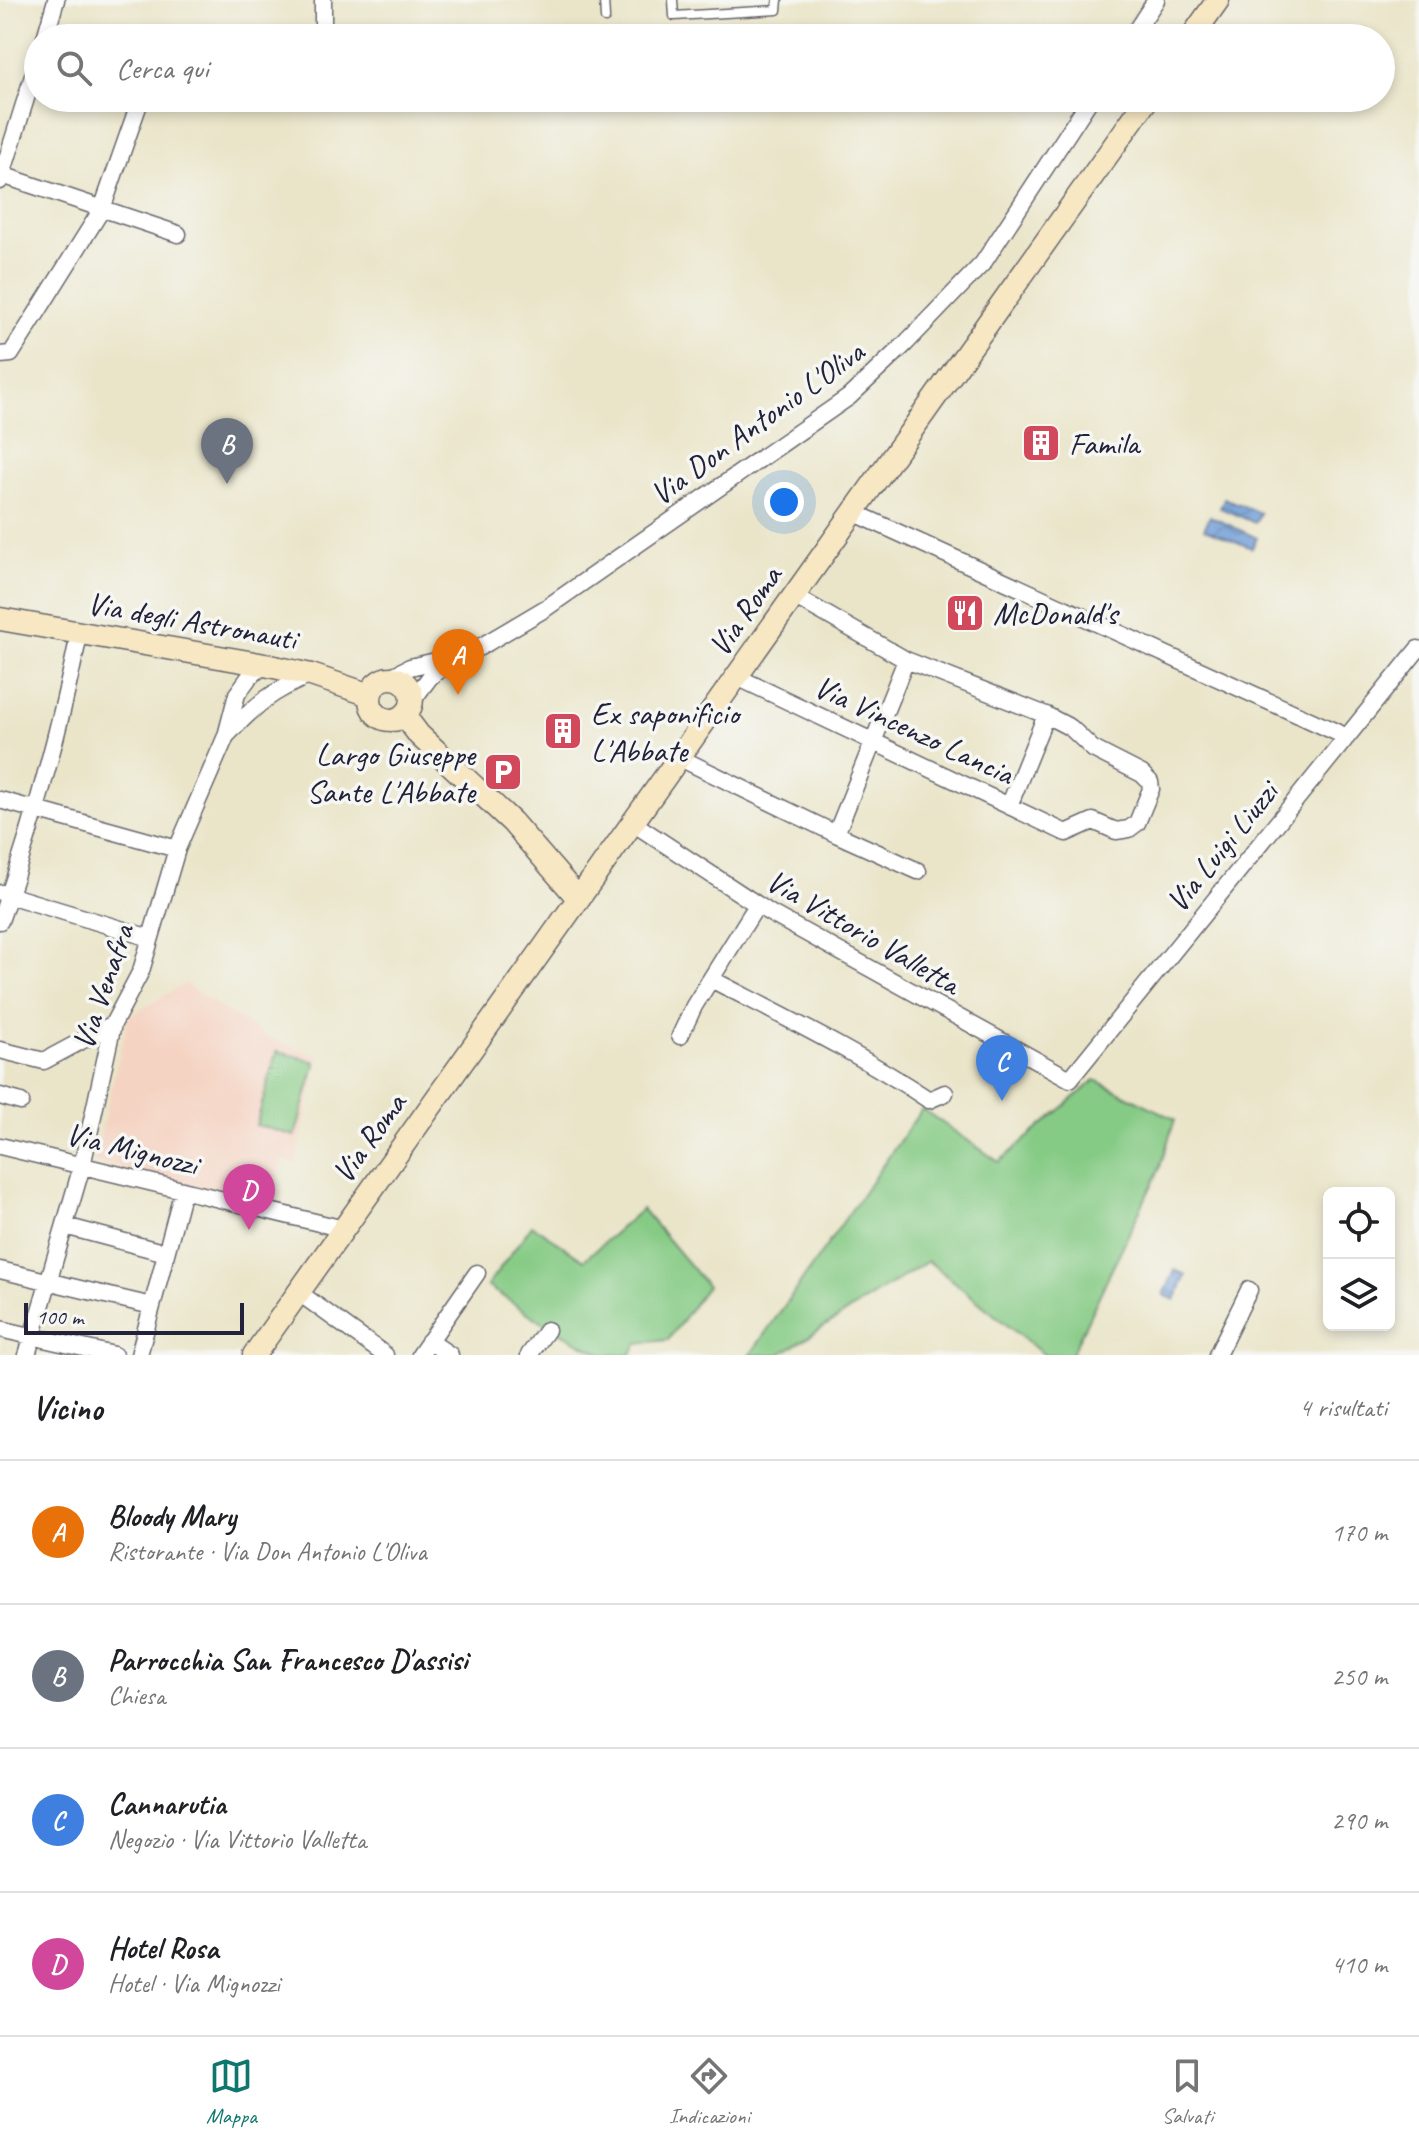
<!DOCTYPE html>
<html lang="it">
<meta charset="utf-8">
<style>
:root{--surface:#fff;--page:#f6f6f6;--text:#202124;--muted:#757577;--line:#e0e0e0;--accent:#0f766e}
body{margin:0;font-family:Caveat,sans-serif;background:var(--page);color:var(--text)}
.controls{position:absolute;right:24px;bottom:24px;display:grid;overflow:hidden;border-radius:12px;box-shadow:0 4px 12px #0003}
.controls button{width:72px;height:72px;display:grid;place-items:center;padding:0;border:0;border-bottom:2px solid var(--line);background:var(--surface);color:var(--text);font:40px sans-serif}
.scale{position:absolute;left:24px;bottom:20px;width:220px;box-sizing:border-box;padding-left:8px;border:4px solid #22223b;border-top:0;font-size:22px;line-height:28px;white-space:nowrap;color:#22223b;-webkit-text-stroke:6px #f6f6f2;paint-order:stroke}
.you{position:absolute;left:784px;top:502px;width:28px;height:28px;margin:-20px;border:6px solid #fff;border-radius:50%;background:#1a73e8;box-shadow:0 0 0 12px #1a73e833}
.badge{display:grid;place-items:center;width:52px;height:52px;border-radius:50%;background:var(--accent);color:#fff;font-size:26px;font-weight:700}
.pin{position:absolute;translate:-50% -66px;filter:drop-shadow(0 2px 4px #0008)}
.pin::after{content:'';position:absolute;top:42px;width:28px;height:24px;background:inherit;clip-path:polygon(0 0,100% 0,50% 100%)}
.list{margin:0;padding:0;list-style:none}
h2{display:flex;justify-content:space-between;align-items:center;height:104px;margin:0;padding:0 32px;font-size:34px}
h2 small{font-size:26px;font-weight:400;color:var(--muted)}
.list li{display:grid;grid-template-columns:52px 1fr auto;gap:24px;align-items:center;box-sizing:border-box;height:144px;padding:0 32px;border-top:2px solid var(--line)}
.list b{display:block;font-size:30px;white-space:nowrap}
.list p{margin:0;font-size:26px;white-space:nowrap;color:var(--muted)}
.list em{font-size:26px;font-style:normal;color:var(--muted)}
.icon{flex:none;width:44px;height:44px;fill:none;stroke:currentColor;stroke-width:2;stroke-linecap:round;stroke-linejoin:round}
.map{position:relative;flex:none;width:1419px;height:1355px;overflow:hidden}
.search{position:absolute;background:var(--surface);box-shadow:0 4px 12px #0003;left:24px;right:24px;top:24px;height:88px;display:flex;align-items:center;gap:20px;box-sizing:border-box;padding:0 28px;border-radius:44px;color:var(--muted);font-size:30px}
.sheet{height:680px;background:var(--surface)}
nav{display:flex;justify-content:space-around;align-items:center;box-sizing:border-box;height:112px;border-top:2px solid var(--line);background:var(--surface);font-size:22px;color:var(--muted)}
nav a{display:grid;justify-items:center;gap:4px}
nav .on{color:var(--accent)}
.map>svg:first-child{display:block}
</style>
<div class="map">
<svg width="1419" height="1355" viewBox="0 0 1419 1355">
<defs>
<pattern id="water-waves" width="16" height="10" patternUnits="userSpaceOnUse" patternTransform="scale(2)"><rect width="16" height="10" fill="#6f9dd7"/><path d="M0 5q4-4 8 0t8 0" fill="none" stroke="#5b80b0"/></pattern>
</defs>
<rect width="100%" height="100%" fill="#f6f6f2"/>
<filter id="ink" filterUnits="userSpaceOnUse"><feTurbulence type="fractalNoise" baseFrequency=".0125" numOctaves="2"/><feDisplacementMap in="SourceGraphic" scale="16" xChannelSelector="R" yChannelSelector="G"/><feConvolveMatrix kernelMatrix="1 2 1 2 8 2 1 2 1" color-interpolation-filters="sRGB"/></filter>
<filter id="wash" filterUnits="userSpaceOnUse"><feTurbulence type="fractalNoise" baseFrequency=".006" numOctaves="4" result="noise"/><feDisplacementMap in="SourceGraphic" scale="32" xChannelSelector="R" yChannelSelector="G"/><feGaussianBlur stdDeviation="1.8" result="paint"/><feColorMatrix in="noise" values="0 0 0 0 0 0 0 0 0 0 0 0 0 0 0 0 0 1.4 0 .05"/><feComposite in="paint" operator="in"/></filter>
<g filter="url(#wash)">
<rect width="100%" height="100%" fill="#eae5c9"/>
<path fill="#f5d3c2" d="M184,984L272,1040L318,1055L296,1163L282,1160L270,1206L94,1161L128,1017Z"/>
<path fill="#86cb85" stroke="#547660" stroke-width="2" d="M277,1051L316,1062L295,1136L256,1125Z
M1095,1080L1175,1119L1159,1170L1071,1355H1044L928,1261L779,1355H750L922,1109L999,1162Z
M642,1209L707,1286L668,1340L638,1343L630,1355H603L549,1327L487,1286L532,1225L584,1260Z"/>
<path fill="url(#water-waves)" stroke="#486089" stroke-width="2" d="M1224,498L1260,513L1255,523L1220,508Z
M1210,516L1257,538L1252,548L1204,529Z
M1175,1270L1186,1275L1175,1300L1164,1295Z"/>
</g>
<g filter="url(#ink)">
<g fill="none" stroke-linecap="round" stroke-linejoin="round">
<defs>
<path id="lane" d="M604,0L605,18
M673,0L674,16L777,10L778,0"/>
<path id="street" d="M323,0V38
M45,38L56,0
M1131,38L1156,0
M299,98H330
M2,175L178,234
M0,181L38,60
M0,355L11,354L102,209L141,98
M853,512L1347,737
M390,677L410,667L458,656L480,647L546,608L849,397L905,344L983,263L1091,98
M737,677L1066,833L1093,821L1116,831L1129,829L1137,823L1151,789L1150,782L1142,774L1093,749L1071,728L1046,715L906,660L794,596
M412,701L430,677L453,659
M227,735C256,705 271,691 311,675
M680,758L836,834L918,871
M0,800L177,849
M1009,806L1046,715
M633,823L770,913L1070,1079L1418,649
M836,834L906,660
M2,893L150,938
M0,921C33,827 59,732 79,635
M711,979C784,1017 860,1054 929,1100L945,1093
M680,1036L694,1006L757,905
M0,1050L44,1061L113,1024
M0,1096L21,1102
M0,1146L344,1229
M65,1226L166,1253
M0,1270L152,1306
M298,1292L385,1355
M0,1329L114,1355
M429,1341L450,1355
M27,1355L82,1166L113,1024L141,971L177,849L226,736L237,694L250,676L265,665
M139,1355L183,1190
M420,1355L477,1273
M529,1355L547,1330
M1217,1355L1249,1290"/>
<path id="secondary" d="M1191,38L1218,0
M0,619L265,665L311,675L370,695
M370 699a21 21 0 1 1 42 0a21 21 0 1 1-42 0Z
M404,715L419,735L512,822L578,898
M254,1355L1148,98"/>
</defs>
<use href="#lane" stroke="#68666d" stroke-width="11"/>
<use href="#street" stroke="#68666d" stroke-width="19"/>
<use href="#secondary" stroke="#68666d" stroke-width="25"/>
<use href="#lane" stroke="#fff" stroke-width="8"/>
<use href="#street" stroke="#fff" stroke-width="16"/>
<use href="#secondary" stroke="#f7e8c3" stroke-width="22"/>
</g>
</g>
<defs>
<symbol id="building-square" viewBox="-11 -11 22 22"><rect x="-9" y="-9" width="18" height="18" rx="4" fill="#d1495b" stroke="#f6f6f2"/><path d="M-4-6H4V6H1V3H-1V6H-4ZM-2.5-4.3h1.7v1.8h-1.7ZM.8-4.3h1.7v1.8H.8ZM-2.5-1h1.7V.8h-1.7ZM.8-1h1.7V.8H.8Z" fill="#fff"/></symbol>
<symbol id="restaurant-square" viewBox="-11 -11 22 22"><rect x="-9" y="-9" width="18" height="18" rx="4" fill="#d1495b" stroke="#f6f6f2"/><path d="M-5-6h1v4h1v-4h1v4h1v-4h1v5L-1.5 .5V6h-2V.5L-5-1ZM5-6V6H3V1.5H1.5Q1.5-4 5-6Z" fill="#fff"/></symbol>
<symbol id="parking-square" viewBox="-11 -11 22 22"><rect x="-9" y="-9" width="18" height="18" rx="4" fill="#d1495b" stroke="#f6f6f2"/><path d="M-3.5-5.5H1a3.5 3.5 0 0 1 0 7H-1V5.5H-3.5ZM-1-3.4V-.6H.8a1.4 1.4 0 0 0 0-2.8Z" fill="#fff"/></symbol>
</defs>
<g fill-rule="evenodd">
<use href="#building-square" x="1019" y="421" width="44" height="44"/>
<use href="#restaurant-square" x="943" y="591" width="44" height="44"/>
<use href="#building-square" x="541" y="709" width="44" height="44"/>
<use href="#parking-square" x="481" y="750" width="44" height="44"/>
</g>
<g text-anchor="middle" dominant-baseline="central" stroke-width="7" stroke-linejoin="round" paint-order="stroke">
<g font-size="32" fill="#22223b" stroke="#f6f6f2">
<text transform="translate(757 423) rotate(-36)">Via Don Antonio L'Oliva</text>
<text transform="translate(745 611) rotate(-55)">Via Roma</text>
<text transform="translate(192 621) rotate(10)">Via degli Astronauti</text>
<text transform="translate(914 730) rotate(25)">Via Vincenzo Lancia</text>
<text transform="translate(1222 847) rotate(-51)">Via Luigi Liuzzi</text>
<text transform="translate(863 932) rotate(30)">Via Vittorio Valletta</text>
<text transform="translate(103 987) rotate(-71)">Via Venafra</text>
<text transform="translate(369 1138) rotate(-54)">Via Roma</text>
<text transform="translate(132 1149) rotate(14)">Via Mignozzi</text>
</g>
<g font-size="32" fill="#22223b" stroke="#f6f6f2" text-anchor="start">
<text x="1069" y="443">Famila</text>
<text x="993" y="613">McDonald's</text>
<text x="591" y="713">Ex saponificio<tspan x="591" dy="37">L'Abbate</tspan></text>
<text x="475" y="754" text-anchor="end">Largo Giuseppe<tspan x="475" dy="37">Sante L'Abbate</tspan></text>
</g>
</g>
</svg>
<div class="controls">
<button><svg class="icon" aria-label="locate" viewBox="0 0 24 24"><circle cx="12" cy="12" r="6"/><path d="M12 2v4M12 18v4M2 12h4M18 12h4"/></svg></button>
<button><svg class="icon" aria-label="layers" viewBox="0 0 24 24"><path d="M12 4l9 5-9 5-9-5zM3 14l9 5 9-5"/></svg></button>
</div>
<div class="scale">100 m</div>
<div class="you"></div>
<div class="pin badge" style="left:458px;top:695px;background:#e8710a">A</div>
<div class="pin badge" style="left:227px;top:484px;background:#6b7280">B</div>
<div class="pin badge" style="left:1002px;top:1101px;background:#3f7fe0">C</div>
<div class="pin badge" style="left:249px;top:1230px;background:#d1479c">D</div>
<div class="search"><svg class="icon" aria-label="search" viewBox="0 0 24 24"><circle cx="10" cy="10" r="6"/><path d="M15 15l6 6"/></svg>Cerca qui</div>
</div>
<section class="sheet">
<h2>Vicino<small>4 risultati</small></h2>
<ul class="list">
<li><span class="badge" style="background:#e8710a">A</span><div><b>Bloody Mary</b><p>Ristorante · Via Don Antonio L'Oliva</p></div><em>170 m</em></li>
<li><span class="badge" style="background:#6b7280">B</span><div><b>Parrocchia San Francesco D'assisi</b><p>Chiesa</p></div><em>250 m</em></li>
<li><span class="badge" style="background:#3f7fe0">C</span><div><b>Cannarutia</b><p>Negozio · Via Vittorio Valletta</p></div><em>290 m</em></li>
<li><span class="badge" style="background:#d1479c">D</span><div><b>Hotel Rosa</b><p>Hotel · Via Mignozzi</p></div><em>410 m</em></li>
</ul>
</section>
<nav>
<a class="on"><svg class="icon" aria-label="map" viewBox="0 0 24 24"><path d="M3 6l6-2 6 2 6-2v14l-6 2-6-2-6 2zM9 4v14M15 6v14"/></svg>Mappa</a>
<a><svg class="icon" aria-label="directions" viewBox="0 0 24 24"><path d="M12 3l9 9-9 9-9-9zM9 14v-3h6M13 9l2 2-2 2"/></svg>Indicazioni</a>
<a><svg class="icon" aria-label="saved" viewBox="0 0 24 24"><path d="M7 4h10v16l-5-4-5 4z"/></svg>Salvati</a>
</nav>
